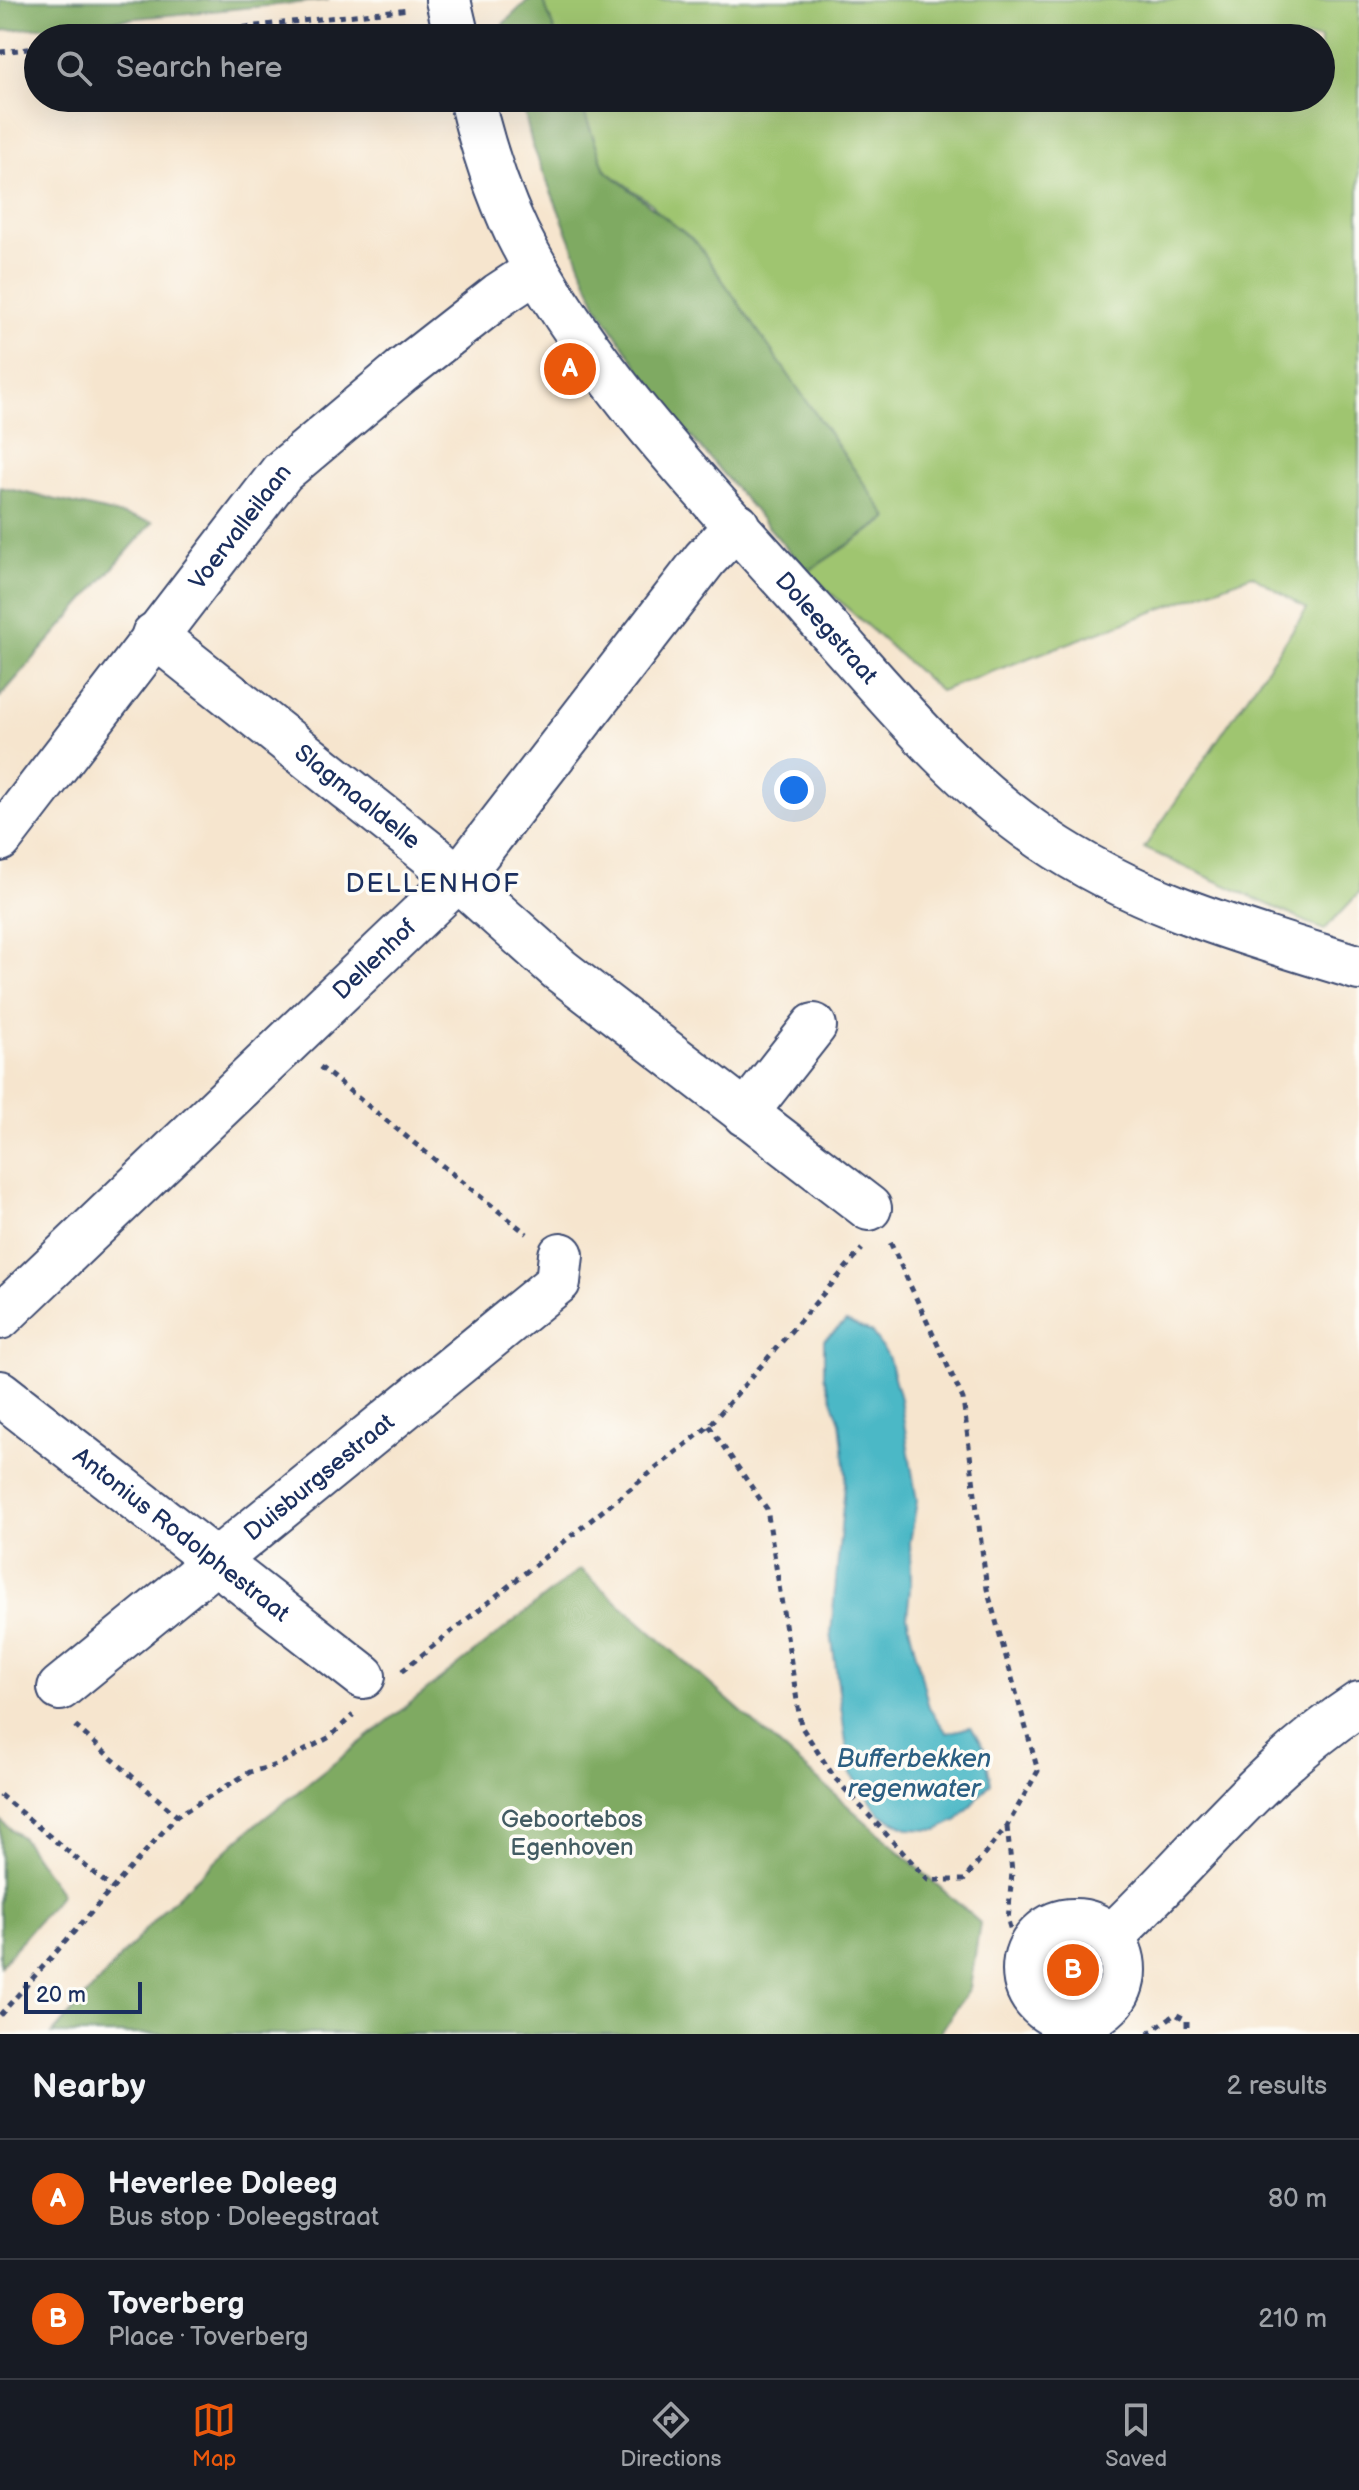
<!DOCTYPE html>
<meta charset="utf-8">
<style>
:root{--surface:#171b24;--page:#20242c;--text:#f1f3f6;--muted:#9ea1a6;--line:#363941;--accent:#ea580c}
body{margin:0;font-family:"Balsamiq Sans",sans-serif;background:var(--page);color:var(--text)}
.scale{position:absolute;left:24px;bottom:20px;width:118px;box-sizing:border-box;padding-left:8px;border:4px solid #1b2f5e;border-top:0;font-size:22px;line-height:28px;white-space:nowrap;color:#1b2f5e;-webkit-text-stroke:6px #fdfcf7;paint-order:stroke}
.you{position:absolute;left:794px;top:790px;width:28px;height:28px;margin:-20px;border:6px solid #fff;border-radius:50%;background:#1a73e8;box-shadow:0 0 0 12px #1a73e833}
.badge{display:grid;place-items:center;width:52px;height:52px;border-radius:50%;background:var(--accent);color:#fff;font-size:26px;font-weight:700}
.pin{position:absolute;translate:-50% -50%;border:4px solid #fff;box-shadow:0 2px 8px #0006}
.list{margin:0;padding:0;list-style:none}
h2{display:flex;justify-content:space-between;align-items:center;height:104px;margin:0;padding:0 32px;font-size:34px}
h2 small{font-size:26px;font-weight:400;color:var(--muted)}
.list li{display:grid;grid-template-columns:52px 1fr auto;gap:24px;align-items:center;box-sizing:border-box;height:120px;padding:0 32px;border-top:2px solid var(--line)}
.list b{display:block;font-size:30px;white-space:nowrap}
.list p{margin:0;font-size:26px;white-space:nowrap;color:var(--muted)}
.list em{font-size:26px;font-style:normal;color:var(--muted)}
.icon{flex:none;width:44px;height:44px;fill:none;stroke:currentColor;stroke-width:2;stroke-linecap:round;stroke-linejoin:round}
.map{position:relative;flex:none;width:1359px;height:2034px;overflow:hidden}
.search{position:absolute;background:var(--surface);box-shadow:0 8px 32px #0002;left:24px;right:24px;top:24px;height:88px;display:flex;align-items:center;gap:20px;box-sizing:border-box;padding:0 28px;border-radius:44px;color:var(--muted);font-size:30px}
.sheet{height:344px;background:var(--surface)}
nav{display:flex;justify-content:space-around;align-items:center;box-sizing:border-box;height:112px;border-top:2px solid var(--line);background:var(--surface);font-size:22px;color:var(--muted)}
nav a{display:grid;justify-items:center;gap:4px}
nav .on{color:var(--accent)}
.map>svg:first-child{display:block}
</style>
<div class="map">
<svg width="1359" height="2034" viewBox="0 0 1359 2034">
<rect width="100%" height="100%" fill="#fdfcf7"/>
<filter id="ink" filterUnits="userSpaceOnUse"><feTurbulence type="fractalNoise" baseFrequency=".0125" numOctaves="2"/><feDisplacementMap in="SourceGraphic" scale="16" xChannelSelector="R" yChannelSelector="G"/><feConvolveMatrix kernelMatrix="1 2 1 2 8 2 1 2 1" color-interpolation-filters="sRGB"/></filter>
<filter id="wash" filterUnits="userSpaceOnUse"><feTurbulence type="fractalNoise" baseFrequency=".006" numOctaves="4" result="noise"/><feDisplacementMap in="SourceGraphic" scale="32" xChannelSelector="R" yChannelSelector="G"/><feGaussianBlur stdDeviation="1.8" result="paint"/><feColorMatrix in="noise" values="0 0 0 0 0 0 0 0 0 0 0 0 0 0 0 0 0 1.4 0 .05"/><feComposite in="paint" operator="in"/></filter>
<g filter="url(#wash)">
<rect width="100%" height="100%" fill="#f6e5ce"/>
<path fill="#9fc570" stroke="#5d7a67" stroke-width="2" d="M543,0H1359V893L1324,930L1144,848L1307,609L1252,575L940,691L807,572L888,519L652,204L605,170L579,98H1321V38H557Z
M1043 1971a30 30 0 1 1 60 0a30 30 0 1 1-60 0Z"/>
<path fill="#7faa62" stroke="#4d6c60" stroke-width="2" d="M0,0H329L0,31Z
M528,0H543L557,38H506L503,24Z
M521,98H579L605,170L696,242L888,518L807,572L663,404L597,306L532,144Z
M0,487L153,522L0,697Z
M580,1569L980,1923L970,1988L939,2034H52L164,1909L242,1836Z
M0,1820L23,1839L61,1894L0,1966Z"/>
<path fill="#4bb8c6" stroke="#337492" stroke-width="2" d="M846,1322L871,1332L888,1356L900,1399L917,1501L910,1542L911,1579L907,1617L929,1708L947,1733L971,1727L984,1748L991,1783L958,1820L937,1830L909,1829L880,1814L850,1772L831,1633L846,1474L840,1422L824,1376V1340Z"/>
</g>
<g filter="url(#ink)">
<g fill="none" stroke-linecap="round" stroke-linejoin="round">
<defs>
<g id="minor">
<path id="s1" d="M154,635L430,854L560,970L869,1208"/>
<path id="s2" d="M0,839L282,472L402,371L499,295L537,270"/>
<path d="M745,1114L814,1026"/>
<path id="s3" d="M0,1317L457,880L705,559L737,525"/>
<path id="s4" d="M0,1393L363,1676"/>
<path id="s5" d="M60,1688L558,1282L561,1255"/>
<circle cx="1074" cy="1970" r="49"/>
<path d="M1110,1938C1193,1860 1263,1767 1359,1704"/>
</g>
<g id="tertiary">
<path d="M448,0L457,38"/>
<path id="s6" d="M471,98C482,145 496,189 517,233C583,366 713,500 812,611C884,691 952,777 1042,838C1138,904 1249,934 1359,968"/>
</g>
</defs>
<use href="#minor" stroke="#3c4a6f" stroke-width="48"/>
<use href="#tertiary" stroke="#3c4a6f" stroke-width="48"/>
<path stroke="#3c4a6f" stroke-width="5" stroke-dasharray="6 6" stroke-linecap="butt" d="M148,38L409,9
M0,52L38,48
M320,1067L527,1234
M709,1426L767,1509L801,1726L834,1777L928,1880H964L1007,1826L1038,1771L987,1589L963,1399L890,1242
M402,1671L709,1426L862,1249
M75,1726L177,1816
M0,1795L112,1888
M1007,1827L1012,1872L1008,1921L1012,1934L1033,1944
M0,2015L177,1816L250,1772L277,1765L330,1737L353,1715
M1091,2016L1106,2034
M1148,2034L1175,2014L1187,2020V2034"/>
<use href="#minor" stroke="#fff" stroke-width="44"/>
<use href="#tertiary" stroke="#fff" stroke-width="44"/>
</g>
</g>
<g text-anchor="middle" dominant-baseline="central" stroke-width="7" stroke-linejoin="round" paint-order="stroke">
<g font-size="24" fill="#1b2f5e" stroke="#fdfcf7">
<text stroke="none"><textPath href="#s2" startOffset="394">Voervalleilaan</textPath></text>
<text stroke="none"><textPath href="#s6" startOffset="646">Doleegstraat</textPath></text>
<text stroke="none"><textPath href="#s1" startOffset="260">Slagmaaldelle</textPath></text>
<text stroke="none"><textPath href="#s3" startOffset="518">Dellenhof</textPath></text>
<text stroke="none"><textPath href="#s5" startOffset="334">Duisburgsestraat</textPath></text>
<text stroke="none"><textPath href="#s4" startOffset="230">Antonius Rodolphestraat</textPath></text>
</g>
<g font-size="24" fill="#435c63" stroke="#fdfcf7">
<text x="572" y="1819">Geboortebos<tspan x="572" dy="28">Egenhoven</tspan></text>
</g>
<g font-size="26" letter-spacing="2" fill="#1b2f5e" stroke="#fdfcf7">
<text x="433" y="884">DELLENHOF</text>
</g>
<g font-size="26" font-style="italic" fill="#2c5f82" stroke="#fdfcf7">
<text x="914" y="1759">Bufferbekken<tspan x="914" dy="30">regenwater</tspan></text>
</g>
</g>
</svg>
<div class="scale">20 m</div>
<div class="you"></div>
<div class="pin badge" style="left:570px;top:369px">A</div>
<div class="pin badge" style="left:1073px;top:1970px">B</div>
<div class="search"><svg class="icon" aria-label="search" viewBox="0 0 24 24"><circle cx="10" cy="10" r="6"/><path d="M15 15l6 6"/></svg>Search here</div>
</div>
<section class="sheet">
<h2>Nearby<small>2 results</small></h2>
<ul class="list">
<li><span class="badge">A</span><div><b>Heverlee Doleeg</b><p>Bus stop · Doleegstraat</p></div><em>80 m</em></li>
<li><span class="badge">B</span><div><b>Toverberg</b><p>Place · Toverberg</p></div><em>210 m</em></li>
</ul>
</section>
<nav>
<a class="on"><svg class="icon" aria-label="map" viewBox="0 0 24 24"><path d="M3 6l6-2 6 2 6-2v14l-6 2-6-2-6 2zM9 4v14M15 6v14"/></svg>Map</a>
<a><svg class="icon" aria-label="directions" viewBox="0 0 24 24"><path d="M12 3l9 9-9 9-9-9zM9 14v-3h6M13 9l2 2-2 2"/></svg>Directions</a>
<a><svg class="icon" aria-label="saved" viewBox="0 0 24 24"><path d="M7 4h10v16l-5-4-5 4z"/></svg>Saved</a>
</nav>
